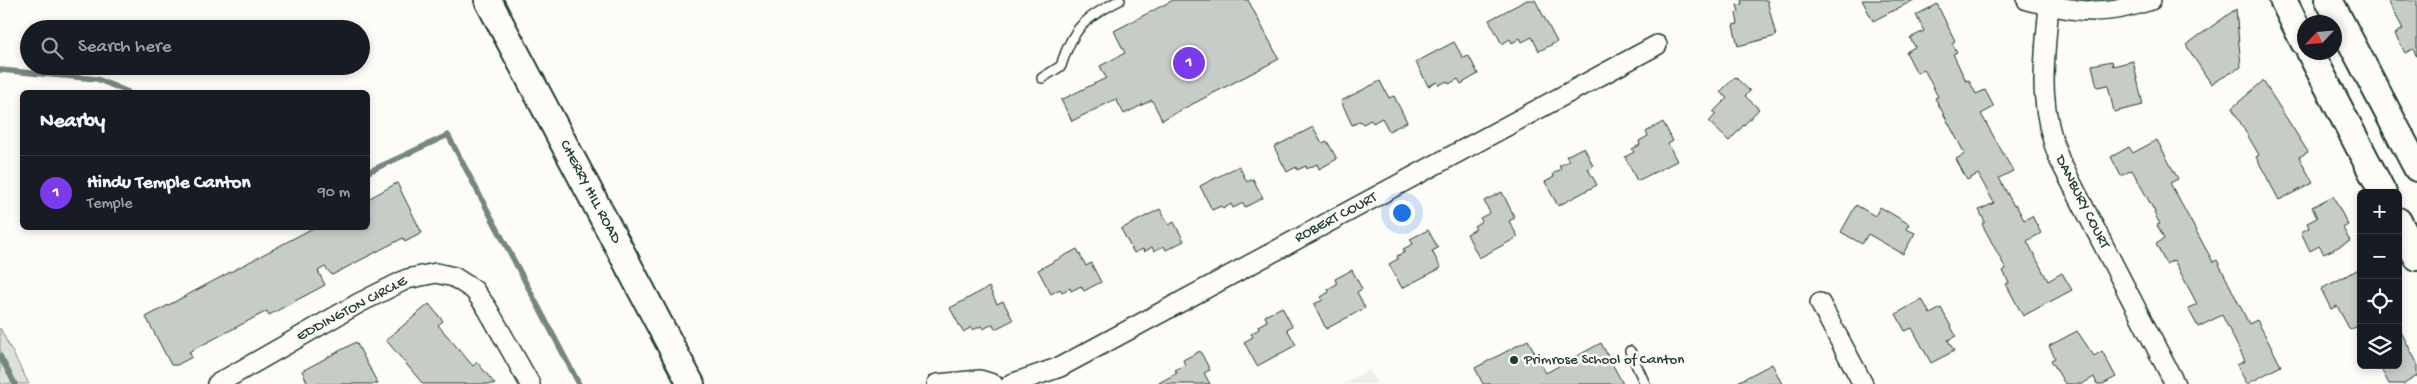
<!DOCTYPE html>
<meta charset="utf-8">
<style>
:root{--surface:#171b24;--page:#20242c;--text:#f1f3f6;--muted:#9ea1a6;--line:#363941;--accent:#7c3aed}
body{margin:0;font-family:"Gochi Hand",sans-serif;background:var(--page);color:var(--text)}
.controls{position:absolute;right:15px;bottom:15px;display:grid;overflow:hidden;border-radius:8px;box-shadow:0 2px 8px #0003}
.controls button{width:45px;height:45px;display:grid;place-items:center;padding:0;border:0;border-bottom:1px solid var(--line);background:var(--surface);color:var(--text);font:25px sans-serif}
.compass{position:absolute;left:2297px;top:15px;width:45px;height:45px;border-radius:50%;background:var(--surface);box-shadow:0 2px 8px #0003;rotate:244deg}
.you{position:absolute;left:1401px;top:212px;width:18px;height:18px;margin:-12px;border:4px solid #fff;border-radius:50%;background:#1a73e8;box-shadow:0 0 0 8px #1a73e833}
.badge{display:grid;place-items:center;width:32px;height:32px;border-radius:50%;background:var(--accent);color:#fff;font-size:16px;font-weight:700}
.pin{position:absolute;translate:-50% -50%;border:2px solid #fff;box-shadow:0 1px 5px #0006}
.list{margin:0;padding:0;list-style:none}
h2{display:flex;justify-content:space-between;align-items:center;height:65px;margin:0;padding:0 20px;font-size:21px}
h2 small{font-size:16px;font-weight:400;color:var(--muted)}
.list li{display:grid;grid-template-columns:32px 1fr auto;gap:15px;align-items:center;box-sizing:border-box;height:75px;padding:0 20px;border-top:1px solid var(--line)}
.list b{display:block;font-size:19px;white-space:nowrap}
.list p{margin:0;font-size:16px;white-space:nowrap;color:var(--muted)}
.list em{font-size:16px;font-style:normal;color:var(--muted)}
.icon{flex:none;width:28px;height:28px;fill:none;stroke:currentColor;stroke-width:2;stroke-linecap:round;stroke-linejoin:round}
.map{position:relative;flex:none;width:2417px;height:384px;overflow:hidden}
.search{position:absolute;background:var(--surface);box-shadow:0 2px 8px #0003;left:20px;top:20px;width:350px;height:55px;display:flex;align-items:center;gap:12px;box-sizing:border-box;padding:0 18px;border-radius:28px;color:var(--muted);font-size:19px}
.panel{position:absolute;background:var(--surface);box-shadow:0 2px 8px #0003;left:20px;top:90px;width:350px;height:140px;border-radius:8px}
.map>svg:first-child{display:block}
</style>
<div class="map">
<svg width="2417" height="384" viewBox="0 0 2417 384">
<rect width="100%" height="100%" fill="#fdfcf7"/>
<filter id="ink" filterUnits="userSpaceOnUse"><feTurbulence type="fractalNoise" baseFrequency=".02" numOctaves="2"/><feDisplacementMap in="SourceGraphic" scale="10" xChannelSelector="R" yChannelSelector="G"/><feConvolveMatrix kernelMatrix="1 2 1 2 8 2 1 2 1" color-interpolation-filters="sRGB"/></filter>
<g filter="url(#ink)">
<path fill="#eceee9" d="M1369,370L1377,384H1343Z"/>
<path fill="#dde0db" stroke="#7e8e88" d="M0,328L29,384H0Z"/>
<g fill="none" stroke-linecap="round" stroke-linejoin="round">
<path stroke="#75877f" stroke-width="5.5" d="M0,70L97,79L128,92
M368,172L448,135L579,384
M0,356L15,384"/>
</g>
<path fill="#c6cdc7" stroke="#1f3d34" d="M1173,0H1248L1279,59L1162,120L1152,100L1124,114L1116,99L1072,121L1061,100L1106,78L1100,66L1125,53L1114,31Z
M1527,0H1535L1557,42L1539,51L1532,37L1522,42L1520,38L1512,43L1510,39L1502,44L1489,20Z
M1741,0H1767L1776,36L1738,46L1733,25L1738,24L1736,13L1739,12L1737,5L1742,4Z
M1862,0H1914L1873,21Z
M2388,0H2417V57L2413,49L2405,53L2395,34L2403,29Z
M1937,4L1955,41L1952,43L1957,52L1953,54L1966,81L1969,80L1976,94L1985,90L1994,107L1981,114L2013,171L1999,178L2014,206L2016,205L2024,220L2032,216L2041,233L2027,241L2048,281L2062,273L2072,290L2023,316L2006,284L2009,283L2003,271L2006,269L1982,224L1985,222L1979,210L1994,203L1978,174L1967,180L1956,159L1965,154L1935,98L1938,97L1924,69L1917,73L1906,52L1915,47L1910,38L1924,31L1916,15Z
M2236,9L2241,67L2211,84L2186,45Z
M1454,42L1463,58L1469,56L1478,74L1461,84L1458,79L1449,84L1447,81L1439,85L1437,82L1428,86L1416,62Z
M2112,61L2113,66L2133,61L2143,105L2114,112L2108,85L2097,87L2092,65Z
M1735,77L1750,91L1745,96L1759,109L1729,141L1709,122L1716,114L1713,112L1727,98L1720,92Z
M1380,81L1389,98L1394,96L1407,122L1389,131L1382,118L1373,123L1371,120L1363,124L1361,121L1352,125L1341,101Z
M2263,81L2308,152L2299,157L2313,183L2279,200L2256,157L2259,155L2232,108Z
M1663,122L1673,141L1668,144L1677,161L1637,181L1625,157L1634,152L1632,149L1640,145L1639,141L1648,136L1646,132Z
M1313,127L1322,143L1327,141L1337,159L1319,169L1317,164L1307,169L1306,166L1297,170L1296,167L1287,172L1274,147Z
M2157,140L2178,179L2170,183L2213,262L2217,260L2249,324L2257,320L2281,366L2247,384L2237,365L2245,361L2222,315L2198,327L2188,308L2197,304L2174,260L2166,264L2156,244L2164,239L2157,225L2160,224L2154,213L2155,212L2132,170L2121,176L2111,157L2129,147L2133,153Z
M1584,147L1593,166L1588,169L1597,185L1558,206L1545,182L1554,177L1553,174L1561,169L1559,166L1569,161L1566,156Z
M1239,166L1247,182L1253,179L1263,198L1245,207L1243,203L1233,208L1231,204L1223,209L1221,206L1212,210L1200,186Z
M397,183L422,233L405,242L403,238L332,275L325,267L318,271L325,285L269,315L267,311L189,352L192,357L177,365H171L146,317L313,228H368V199Z
M1502,192L1515,218L1509,221L1518,237L1479,258L1467,234L1476,229L1474,226L1482,221L1480,218L1490,213L1484,201Z
M2333,196L2348,225L2343,228L2350,241L2324,254L2319,246L2310,251L2301,232L2309,228L2307,223L2317,218L2312,207Z
M1856,205L1875,216L1880,207L1909,224L1906,229L1915,233L1903,254L1868,234L1862,244L1841,232Z
M1160,209L1169,225L1174,222L1184,241L1166,250L1164,246L1154,251L1152,247L1144,252L1143,249L1134,253L1121,229Z
M1428,230L1438,248L1432,251L1441,268L1402,288L1389,264L1398,259L1397,256L1405,252L1403,249L1413,244L1410,239Z
M1077,249L1086,266L1091,263L1101,282L1084,291L1081,286L1071,291L1070,288L1062,292L1060,289L1051,294L1038,270Z
M2361,268V324L2350,330L2337,306L2331,309L2321,289Z
M1352,270L1362,289L1357,292L1365,308L1326,329L1314,304L1323,300L1321,297L1329,292L1328,289L1337,284L1335,279Z
M989,287L997,304L1003,301L1013,320L995,329L993,324L983,329L981,326L973,330L972,327L963,332L950,308Z
M1922,299L1930,314L1941,308L1956,336L1948,340L1954,351L1931,363L1912,328L1905,331L1896,314Z
M429,304L443,321L438,325L473,366L477,362L495,384H423L386,340Z
M1282,307L1292,326L1287,329L1296,345L1257,366L1244,342L1253,337L1251,334L1259,329L1258,326L1267,321L1265,316Z
M2398,326L2417,363V376L2404,384H2389L2379,365H2398Z
M2077,331L2094,356L2102,351L2116,377L2103,384H2097L2094,377L2082,384H2065L2051,360L2055,358L2049,346Z
M1528,340L1546,373L1601,343L1623,384H1483L1475,368Z
M356,342L378,384H308L302,371Z
M1200,351L1210,370L1204,373L1210,384H1157L1177,373L1175,370L1185,365L1183,360Z
M1772,364L1782,384H1734Z"/>
<g fill="none" stroke-linecap="round" stroke-linejoin="round">
<defs>
<path id="lane" d="M1042,78L1061,66C1073,27 1085,18 1120,0
M1630,351L1645,384"/>
<path id="street" d="M2027,0C2075,12 2103,17 2151,0
M2049,5C2044,65 2037,103 2060,161L2175,384
M1820,303L1863,384
M217,384L359,303L407,279L436,273L454,277L474,290L487,308L530,384
M937,384L980,380L993,384
M1011,384L1060,367L1657,45"/>
<path id="secondary" d="M488,0L691,384
M2283,0L2304,42
M2329,0L2417,168
M2310,52L2383,193
M2398,221L2417,257"/>
</defs>
<use href="#lane" stroke="#1f3d34" stroke-width="12"/>
<use href="#street" stroke="#1f3d34" stroke-width="22"/>
<use href="#secondary" stroke="#1f3d34" stroke-width="30"/>
<use href="#lane" stroke="#fdfcf7" stroke-width="9"/>
<use href="#street" stroke="#fdfcf7" stroke-width="19"/>
<use href="#secondary" stroke="#fdfcf7" stroke-width="26"/>
</g>
</g>
<circle fill="#1f3d34" stroke="#fdfcf7" stroke-width="2" cx="1514" cy="360" r="5"/>
<g text-anchor="middle" dominant-baseline="central" stroke-width="5" stroke-linejoin="round" paint-order="stroke">
<g font-size="15" fill="#1f3d34" stroke="#fdfcf7">
<text transform="translate(590 192) rotate(62)">CHERRY HILL ROAD</text>
<text transform="translate(2082 202) rotate(63)">DANBURY COURT</text>
<text transform="translate(1336 218) rotate(-28)">ROBERT COURT</text>
<text transform="translate(352 309) rotate(-28)">EDDINGTON CIRCLE</text>
</g>
<g font-size="15" fill="#1f3d34" stroke="#fdfcf7" text-anchor="start">
<text x="1524" y="360">Primrose School of Canton</text>
</g>
</g>
</svg>
<div class="controls">
<button>+</button>
<button>−</button>
<button><svg class="icon" aria-label="locate" viewBox="0 0 24 24"><circle cx="12" cy="12" r="6"/><path d="M12 2v4M12 18v4M2 12h4M18 12h4"/></svg></button>
<button><svg class="icon" aria-label="layers" viewBox="0 0 24 24"><path d="M12 4l9 5-9 5-9-5zM3 14l9 5 9-5"/></svg></button>
</div>
<svg class="compass" viewBox="-18 -18 36 36"><path d="M0-13l5 13h-10z" fill="#e53935"/><path d="M0 13l5-13h-10z" fill="#9ea1a6"/></svg>
<div class="you"></div>
<div class="pin badge" style="left:1189px;top:63px">1</div>
<div class="search"><svg class="icon" aria-label="search" viewBox="0 0 24 24"><circle cx="10" cy="10" r="6"/><path d="M15 15l6 6"/></svg>Search here</div>
<section class="panel">
<h2>Nearby<small></small></h2>
<ul class="list">
<li><span class="badge">1</span><div><b>Hindu Temple Canton</b><p>Temple</p></div><em>90 m</em></li>
</ul>
</section>
</div>
